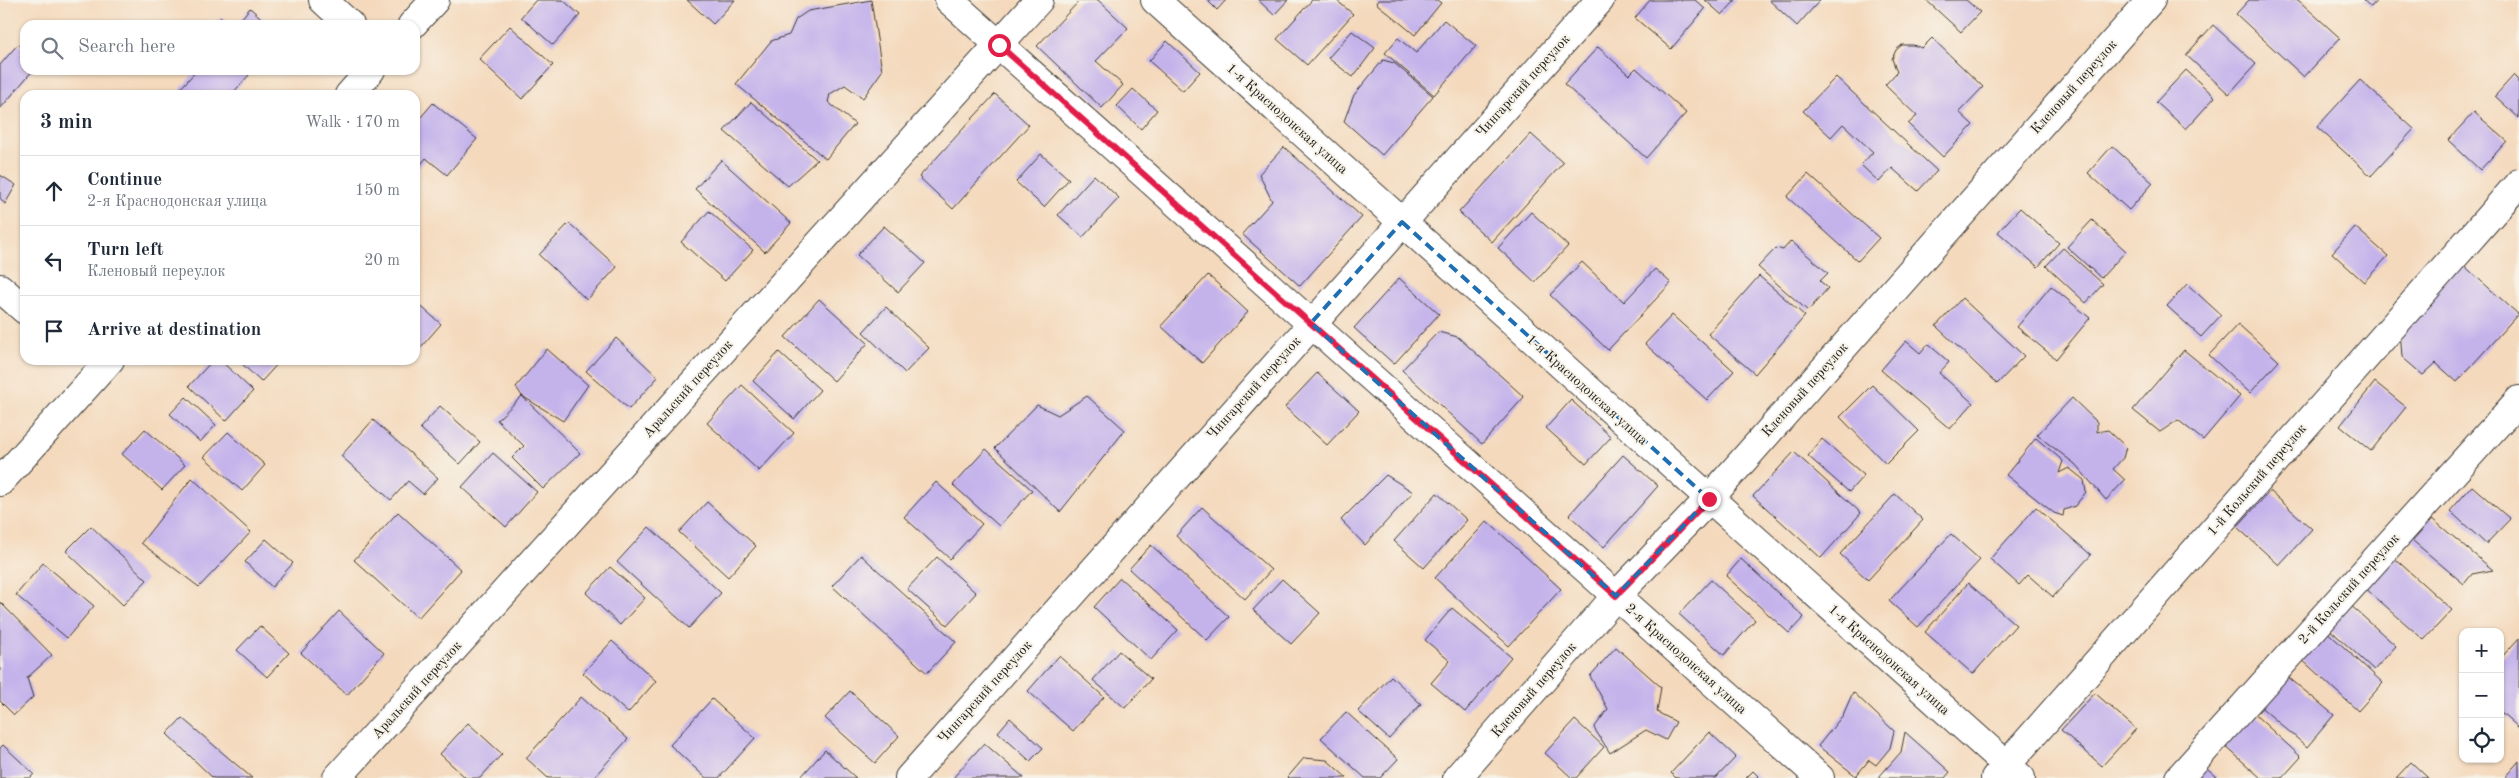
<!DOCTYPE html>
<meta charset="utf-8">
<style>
:root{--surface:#fff;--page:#f6f6f7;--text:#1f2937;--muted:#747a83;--line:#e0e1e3}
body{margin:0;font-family:"Old Standard TT",serif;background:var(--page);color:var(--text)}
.controls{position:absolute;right:15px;bottom:15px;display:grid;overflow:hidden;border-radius:10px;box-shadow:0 1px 4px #0004}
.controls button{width:45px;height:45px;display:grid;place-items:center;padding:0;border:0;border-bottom:1px solid var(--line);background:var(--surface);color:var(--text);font:25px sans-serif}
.stop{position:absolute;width:15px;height:15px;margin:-11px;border:4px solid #e11d48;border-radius:50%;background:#fff}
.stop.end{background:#e11d48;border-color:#fff;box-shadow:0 1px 5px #0008}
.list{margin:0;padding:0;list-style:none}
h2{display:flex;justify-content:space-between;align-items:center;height:65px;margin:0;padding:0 20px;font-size:21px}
h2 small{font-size:16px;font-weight:400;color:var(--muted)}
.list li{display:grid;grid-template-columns:32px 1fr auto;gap:15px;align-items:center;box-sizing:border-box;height:70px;padding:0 20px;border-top:1px solid var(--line)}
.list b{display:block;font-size:19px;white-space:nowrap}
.list p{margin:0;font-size:16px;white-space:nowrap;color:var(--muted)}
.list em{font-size:16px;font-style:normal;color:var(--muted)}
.icon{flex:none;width:28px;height:28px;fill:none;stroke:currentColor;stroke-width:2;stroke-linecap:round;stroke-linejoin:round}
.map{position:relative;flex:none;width:2519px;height:778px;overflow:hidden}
.search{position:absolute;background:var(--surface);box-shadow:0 1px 4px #0004;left:20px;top:20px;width:400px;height:55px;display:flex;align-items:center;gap:12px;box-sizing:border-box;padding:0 18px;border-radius:15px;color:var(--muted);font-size:19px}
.panel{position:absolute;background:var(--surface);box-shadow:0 1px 4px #0004;left:20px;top:90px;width:400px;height:275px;border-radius:15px}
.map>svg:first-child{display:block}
</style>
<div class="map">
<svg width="2519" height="778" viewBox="0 0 2519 778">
<rect width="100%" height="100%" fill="#f7f3e8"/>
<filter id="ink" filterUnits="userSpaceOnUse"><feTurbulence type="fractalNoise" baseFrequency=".02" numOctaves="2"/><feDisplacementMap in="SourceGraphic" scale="10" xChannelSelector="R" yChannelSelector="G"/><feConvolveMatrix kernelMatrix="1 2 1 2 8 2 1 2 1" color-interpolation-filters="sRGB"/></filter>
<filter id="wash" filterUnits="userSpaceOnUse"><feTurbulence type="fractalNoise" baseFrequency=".0096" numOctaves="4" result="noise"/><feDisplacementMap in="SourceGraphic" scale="20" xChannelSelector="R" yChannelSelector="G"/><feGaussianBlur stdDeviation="1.12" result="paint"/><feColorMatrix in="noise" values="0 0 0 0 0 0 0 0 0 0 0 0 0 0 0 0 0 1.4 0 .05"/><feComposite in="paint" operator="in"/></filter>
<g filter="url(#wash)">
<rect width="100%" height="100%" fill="#f4d9bc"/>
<g id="blocks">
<path fill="#c4b2eb" d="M536,0H563L580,15L553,45L521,17Z
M687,0H735L713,24Z
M871,0L882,71L863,98L845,85L830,94L828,102L855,124L826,159L736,84L771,41L789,35L796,19L808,11Z
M1080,0H1098L1128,28L1096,61L1123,85L1102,108L1037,46Z
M1207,0H1226L1217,10Z
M1258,0H1288L1274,15Z
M1312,0H1336L1353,14L1307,65L1277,39Z
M1378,0H1437L1441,3L1415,35L1376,3Z
M1650,0H1695L1705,9L1671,49L1635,18Z
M1705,0H1736L1722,15Z
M1769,0H1820L1797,26Z
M1926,0H1966L1980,12L1961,32Z
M2249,0H2298L2340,38L2304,77L2236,14Z
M2363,0H2377L2371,7Z
M250,8L269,25H236Z
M221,17L231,25H215Z
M1444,20L1476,46L1434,95L1385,53L1398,38L1416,53Z
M2213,25L2256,64L2229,94L2186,55Z
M510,26L553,65L522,99L479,59Z
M1352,31L1375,48L1353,77L1328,58Z
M1932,38L1983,87L1959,112L1973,125L1943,157L1908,124L1917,116L1885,85L1897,72L1892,59L1896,50L1902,45H1913L1922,48Z
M1167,41L1200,72L1183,91L1149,61Z
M18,44L25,49V70H33L0,109V65Z
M1598,47L1629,75L1636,68L1686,113L1646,158L1564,84Z
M1383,60L1394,63L1433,96L1382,155L1344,121L1354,95Z
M197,70H244L249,75L231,95H186L180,89Z
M2186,70L2215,97L2186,129L2156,102Z
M2514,75L2519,80V118L2495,96Z
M1836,77L1937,171L1918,191L1892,168L1879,182L1861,165L1873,152L1843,124L1831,137L1803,111Z
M2360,80L2414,129L2371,176L2317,127Z
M1133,89L1157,110L1141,129L1117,106Z
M995,94L1029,125L953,209L919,177Z
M751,102L817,160L788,186L724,131Z
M433,103L477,139L447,175L426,158L419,167L415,164V124Z
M2474,112L2507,141L2480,170L2448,140Z
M1531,134L1563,163L1492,242L1459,212Z
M2112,146L2153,183L2129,210L2088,173Z
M1284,147L1362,217L1300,286L1242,234L1272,201L1259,174Z
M1041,154L1069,179L1044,207L1016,182Z
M721,160L791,223L765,252L695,189Z
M1808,174L1879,238L1858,261L1787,197Z
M0,175L16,185L5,204L0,198Z
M1094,175L1119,198L1083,237L1058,215Z
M2020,208L2059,243L2038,267L1998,232Z
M709,211L753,250L725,281L681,242Z
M1531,212L1568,246L1535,282L1498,248Z
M2092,220L2126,251L2101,278L2067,247Z
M569,223L617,267L587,300L539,255Z
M884,226L925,263L898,292L857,255Z
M2355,227L2388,256L2364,282L2332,253Z
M1791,241L1828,273L1820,281L1828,288L1808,311L1758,267L1776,248L1783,250Z
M2063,248L2103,284L2086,303L2046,266Z
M1582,262L1624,302L1655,269L1671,283L1608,350L1550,295Z
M2461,263L2518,314L2457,382L2436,363L2423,375L2402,357L2400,330Z
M1208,275L1248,312L1202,363L1161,326Z
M1759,276L1805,316L1755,374L1708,334Z
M1399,278L1439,314L1394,364L1354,328Z
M2187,284L2221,315L2201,337L2167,306Z
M2051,286L2090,318L2056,359L2017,327Z
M1962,298L2024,356L1997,384L1936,326Z
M819,299L868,343L834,381L785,337Z
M415,301L441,324L415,354Z
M886,307L929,348L905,373L863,332Z
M1672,315L1734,371L1707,400L1645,344Z
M2238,324L2279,361L2250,393L2209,355Z
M1438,332L1458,337L1524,397L1482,444L1402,370Z
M616,338L658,377L629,409L586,371Z
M1906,341L1920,353L1928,344L1949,362L1939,373L1973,403L1950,429L1881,370Z
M547,349L588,385L563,421L522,396L580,453L543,489L512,458L524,446L497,420L522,396L516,387Z
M2184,350L2240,396L2203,440L2178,420L2160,432L2133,410Z
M779,352L820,390L794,419L753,381Z
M213,360H220L253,391L226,421L189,386Z
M238,360H281L261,382Z
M1317,373L1359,411L1327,445L1285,407Z
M2375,382L2406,407L2371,451L2340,426Z
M742,385L794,433L759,471L707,423Z
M1872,385L1919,431L1886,464L1840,417Z
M1087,396L1125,430L1060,512L995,448L1037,405L1058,415Z
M186,397L216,425L200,442L170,414Z
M2072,398L2097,422V432L2108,430L2126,447L2123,458L2113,469L2125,480L2106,500L2075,464L2037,435Z
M1571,400L1611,437L1586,464L1546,428Z
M440,406L480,442L460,464L420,428Z
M373,420L438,478L423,494L408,481L391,500L341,456Z
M145,429L185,465L162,490L122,454Z
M228,432L265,465L242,491L204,457Z
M2036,438L2063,461L2059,473L2069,468L2084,480L2086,492L2075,506L2064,510L2063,516L2054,513L2006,475Z
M1822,439L1864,475L1849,492L1808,456Z
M986,449L1032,490L999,526L953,485Z
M1794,452L1861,513L1821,558L1753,496Z
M493,453L537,492L506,527L462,487Z
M1623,455L1658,486L1604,547L1569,515Z
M1386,475L1413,492L1365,545L1341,520Z
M192,478L251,532L199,587L141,543Z
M936,482L982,524L950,559L904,517Z
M2472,486L2510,519L2486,544L2450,511Z
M2270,491L2312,529L2279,565L2237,527Z
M1437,493L1467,520L1424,568L1394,541Z
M1895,494L1923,520L1868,580L1840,554Z
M707,502L756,546L728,577L679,532Z
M1202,507L1271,570L1245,599L1176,536Z
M2036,507L2091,555L2053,597L2028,575L2019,585L1990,559Z
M398,512L461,570L418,618L354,560Z
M2425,513L2493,570L2472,574L2464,584L2406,535Z
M1487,521L1561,589L1509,646L1435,578Z
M91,526L147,580L123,605L66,551Z
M649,527L721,593L689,628L617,562Z
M1951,534L1980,560L1918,627L1889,601Z
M266,539L293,563L272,587L245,562Z
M1151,545L1229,617L1207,640L1129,569Z
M861,555L956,642L927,673L832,586Z
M2392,556L2452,610L2424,640L2364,587Z
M937,557L976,593L947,625L907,589Z
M1741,559L1804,617L1789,633L1726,576Z
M43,563L94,606L67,638L16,595Z
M610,567L645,598L620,625L586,593Z
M1120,578L1178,630L1151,660L1094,607Z
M1282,579L1320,613L1291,644L1253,610Z
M1711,580L1755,620L1724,655L1679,614Z
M1968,583L2016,625L1973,674L1925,632Z
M0,602L52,655L27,678L33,697L14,715L0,701Z
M2348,603L2396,646L2374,670L2326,626Z
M1452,608L1511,657L1465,712L1431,683L1450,661L1425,640Z
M339,611L384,653L347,695L301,653Z
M260,626L289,653L267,677L237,650Z
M2324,629L2383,683L2358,711L2299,657Z
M2519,638V728L2500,711V659Z
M612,641L656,681L628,713L583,673Z
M1616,647L1661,687L1657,712L1676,722L1666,740L1646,730L1610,753L1594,728L1608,709L1590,676Z
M1119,651L1151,679L1125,708L1093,680Z
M1059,656L1104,697L1073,731L1028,691Z
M2282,672L2334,715L2307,747L2256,703Z
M1391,676L1421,704L1389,739L1358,711Z
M850,691L899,736L875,763L825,718Z
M1853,692L1894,731L1890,748L1876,765L1869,760L1856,776L1818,746L1843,715Z
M2095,693L2136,729L2102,766L2061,730Z
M581,697L628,739L593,778H548L526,758Z
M712,699L755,738L719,778H706L670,745Z
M1346,712L1398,759L1380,778H1365L1321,738Z
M2252,712L2301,757L2282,778H2261L2223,744Z
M182,718L252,778H213L167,734Z
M1010,718L1043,748L1030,761L998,732Z
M1575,720L1604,747L1576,778H1572L1545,753Z
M468,723L502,754L480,778H466L440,754Z
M1709,732L1736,757L1716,778H1676L1671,773Z
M1905,732L1950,772L1945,778H1878L1901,752Z
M984,743L1024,778H953Z
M3,745L34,774L30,778H0V748Z
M825,750L856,778H800Z
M1304,758L1327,760L1347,778H1287Z
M2519,761V778H2506L2505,777Z
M2200,762L2218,778H2185Z
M2411,762L2428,778H2396Z
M1753,771L1760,778H1746Z"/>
</g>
</g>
<g filter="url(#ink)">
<use href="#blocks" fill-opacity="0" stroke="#3c3834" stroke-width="1"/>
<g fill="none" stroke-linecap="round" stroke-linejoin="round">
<defs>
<path id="minor" d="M323,0L350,25
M949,0L1820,778
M1155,0L2021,778
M412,25L435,0
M349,95L371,70
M0,288L25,310
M0,482L110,360
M337,778L1039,0
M909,778L1600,0
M1457,778L1616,596L1709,499L2151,0
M1995,778L2519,183
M2179,778L2519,400"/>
</defs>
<use href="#minor" stroke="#3c3834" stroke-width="30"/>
<use href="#minor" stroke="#fff" stroke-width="28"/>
</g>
</g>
<g fill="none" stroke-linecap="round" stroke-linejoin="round" filter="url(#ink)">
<path stroke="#e11d48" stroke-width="6" d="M999,45L1616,596L1709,499"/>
</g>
<path fill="none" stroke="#1f6fb2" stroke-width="4" stroke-dasharray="10 6" stroke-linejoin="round" d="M1402,222L1709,499L1616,596L1311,323Z"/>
<g text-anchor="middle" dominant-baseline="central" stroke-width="4" stroke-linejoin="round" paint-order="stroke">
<g font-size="14" fill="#1c1c1c" stroke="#f7f3e8">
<text transform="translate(1523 86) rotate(-48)">Чингарский переулок</text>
<text transform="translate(2074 87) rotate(-48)">Кленовый переулок</text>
<text transform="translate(1287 119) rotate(42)">1-я Краснодонская улица</text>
<text transform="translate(1254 388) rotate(-48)">Чингарский переулок</text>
<text transform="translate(688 389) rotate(-48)">Аральский переулок</text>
<text transform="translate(1587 390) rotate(42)">1-я Краснодонская улица</text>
<text transform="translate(1805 390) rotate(-48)">Кленовый переулок</text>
<text transform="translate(2257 480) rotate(-49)">1-й Кольский переулок</text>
<text transform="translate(2349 589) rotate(-48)">2-й Кольский переулок</text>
<text transform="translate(1686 659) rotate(42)">2-я Краснодонская улица</text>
<text transform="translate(1889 660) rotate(42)">1-я Краснодонская улица</text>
<text transform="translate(417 690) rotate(-48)">Аральский переулок</text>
<text transform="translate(1534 690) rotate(-49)">Кленовый переулок</text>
<text transform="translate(985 692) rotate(-48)">Чингарский переулок</text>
</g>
</g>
</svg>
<div class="controls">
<button>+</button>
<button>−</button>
<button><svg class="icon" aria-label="locate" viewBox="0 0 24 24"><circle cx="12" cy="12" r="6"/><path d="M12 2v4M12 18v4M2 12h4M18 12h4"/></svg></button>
</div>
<div class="stop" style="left:999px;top:45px"></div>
<div class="stop end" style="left:1709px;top:499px"></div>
<div class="search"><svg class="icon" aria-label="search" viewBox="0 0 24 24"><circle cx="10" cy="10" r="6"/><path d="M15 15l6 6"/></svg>Search here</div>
<section class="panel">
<h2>3 min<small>Walk · 170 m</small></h2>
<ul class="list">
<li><svg class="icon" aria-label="ahead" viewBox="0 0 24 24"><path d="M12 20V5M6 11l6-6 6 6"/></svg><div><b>Continue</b><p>2-я Краснодонская улица</p></div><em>150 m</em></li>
<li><svg class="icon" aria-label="left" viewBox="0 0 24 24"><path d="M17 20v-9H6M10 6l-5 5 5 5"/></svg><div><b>Turn left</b><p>Кленовый переулок</p></div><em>20 m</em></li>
<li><svg class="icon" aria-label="arrive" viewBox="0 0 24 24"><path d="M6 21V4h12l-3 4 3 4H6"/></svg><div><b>Arrive at destination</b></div></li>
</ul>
</section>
</div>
